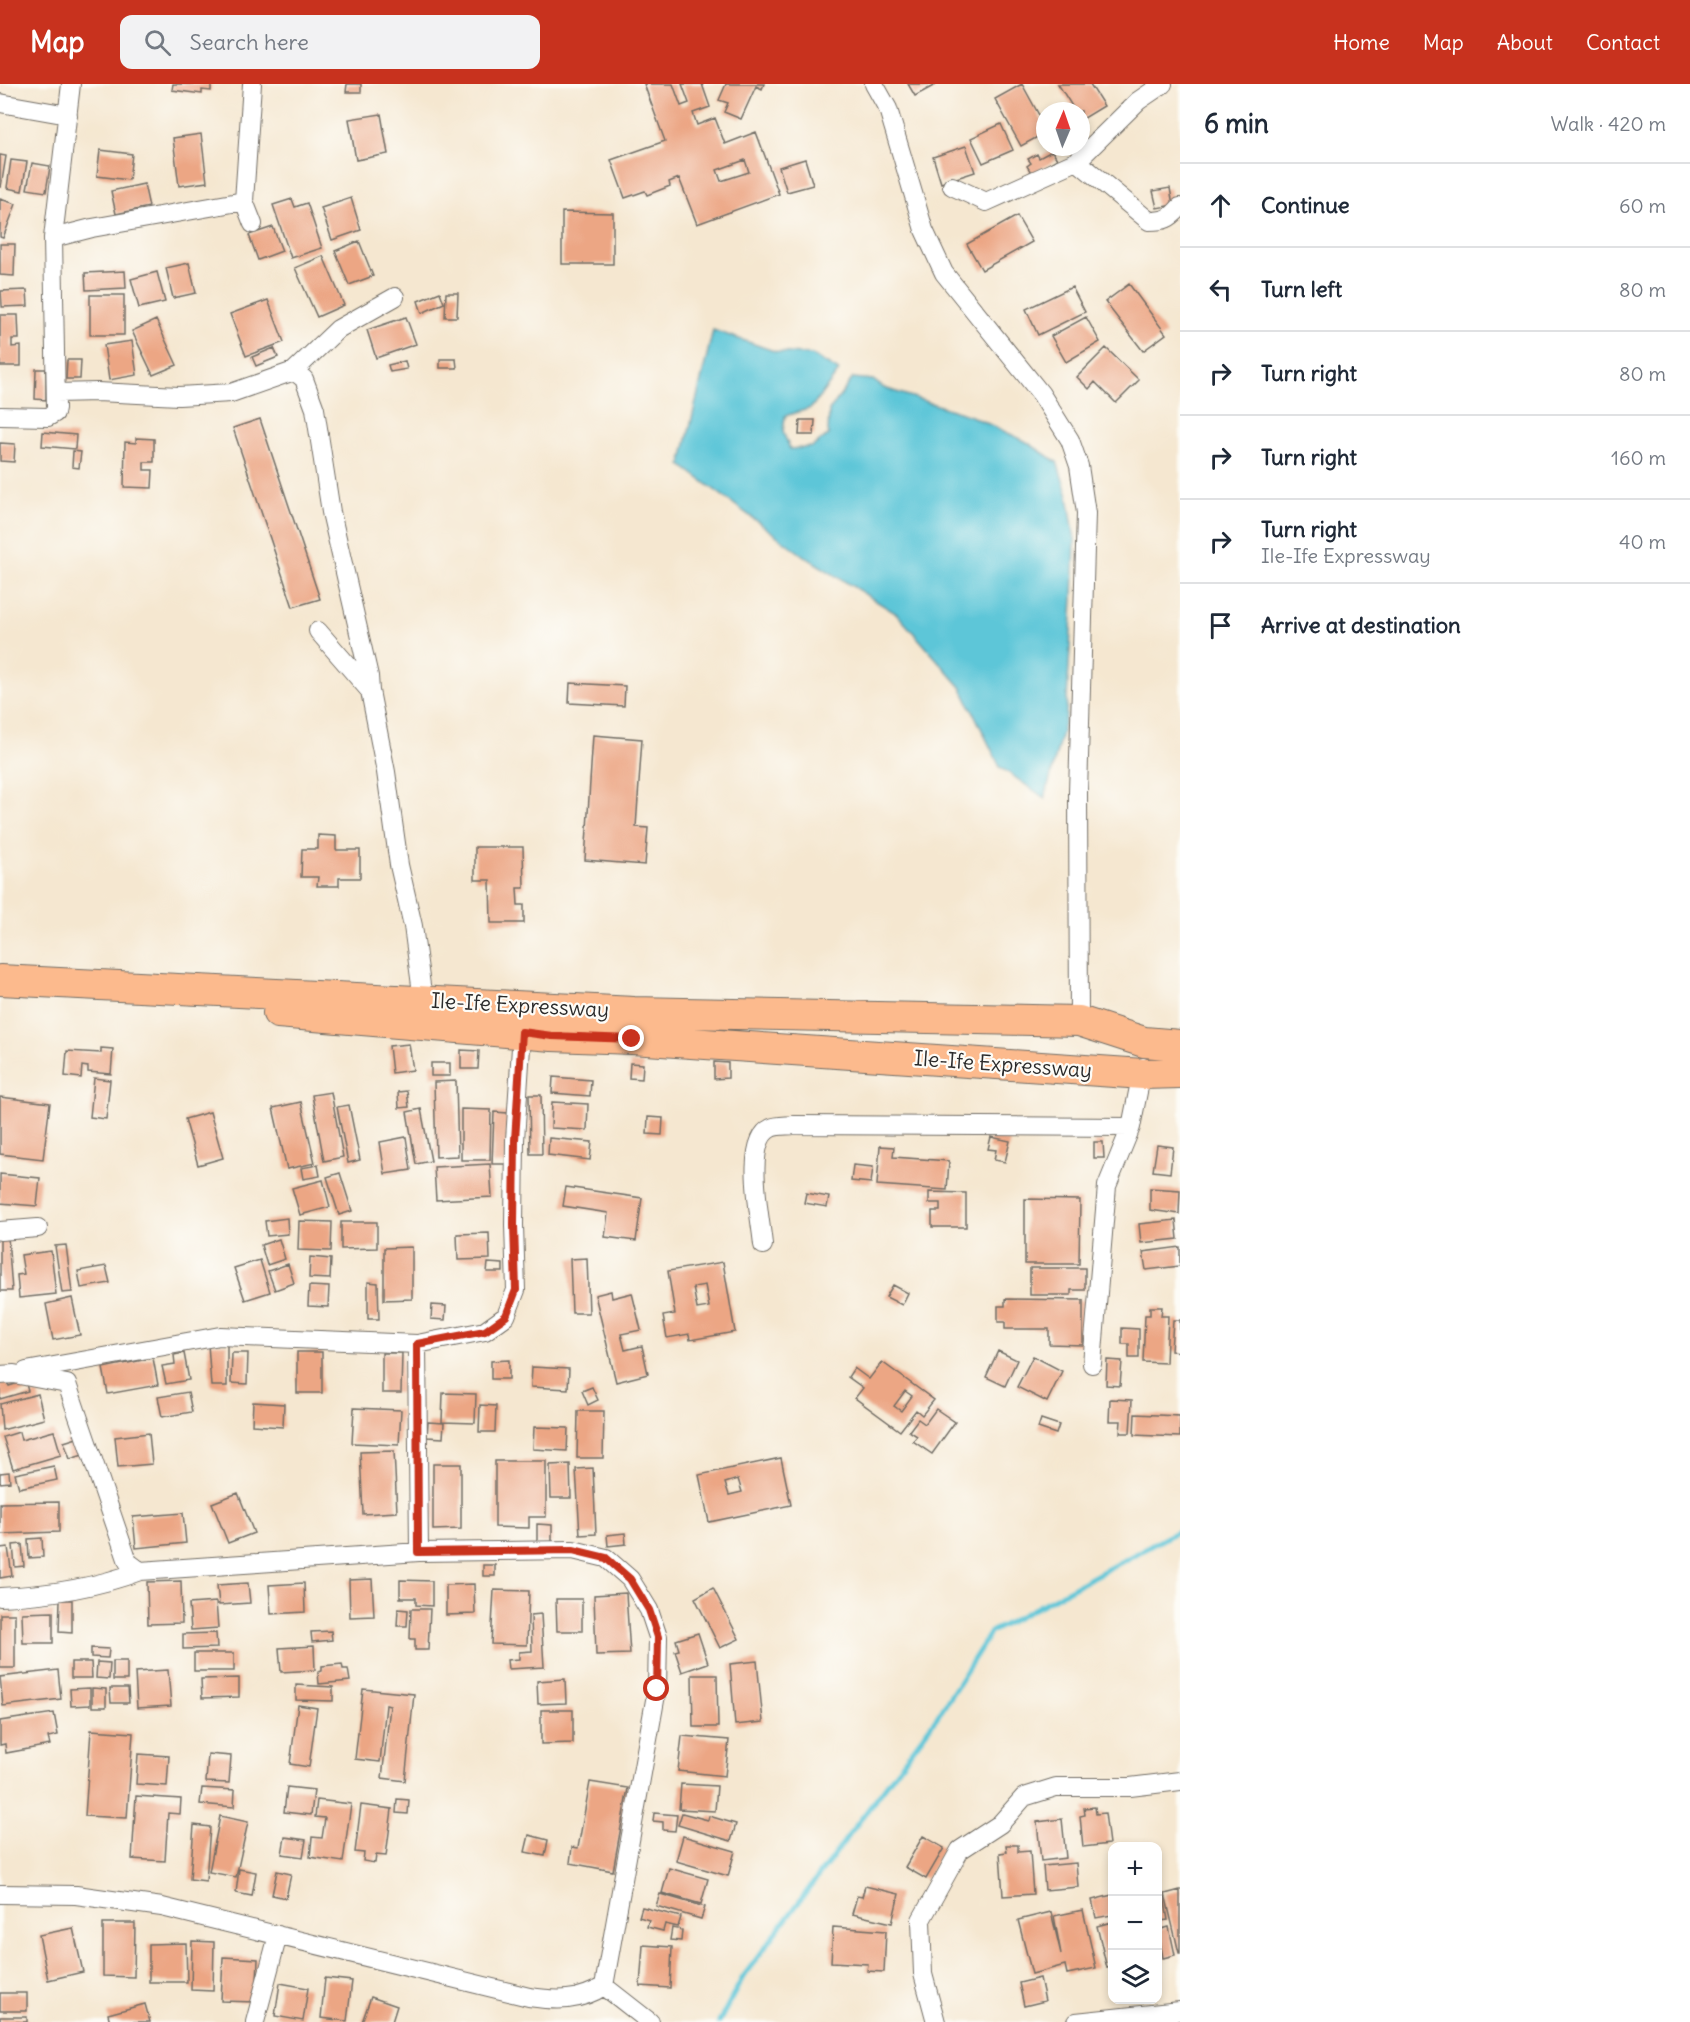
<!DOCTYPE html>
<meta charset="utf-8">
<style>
:root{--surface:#fff;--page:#f2f2f3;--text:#1f2937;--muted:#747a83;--line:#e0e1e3;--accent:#c8321e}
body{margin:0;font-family:Delius,sans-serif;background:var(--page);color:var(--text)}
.controls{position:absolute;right:18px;bottom:18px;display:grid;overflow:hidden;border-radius:12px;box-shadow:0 3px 9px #0003}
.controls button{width:54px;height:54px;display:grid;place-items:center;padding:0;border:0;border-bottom:2px solid var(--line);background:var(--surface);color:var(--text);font:30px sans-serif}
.compass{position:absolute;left:1036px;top:18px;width:54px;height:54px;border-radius:50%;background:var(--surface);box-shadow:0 3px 9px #0003;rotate:2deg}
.stop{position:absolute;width:18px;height:18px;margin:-14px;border:4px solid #c8321e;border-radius:50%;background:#fff}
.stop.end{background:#c8321e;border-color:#fff;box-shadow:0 2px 6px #0008}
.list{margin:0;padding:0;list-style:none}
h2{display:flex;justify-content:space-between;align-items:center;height:78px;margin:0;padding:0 24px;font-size:26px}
h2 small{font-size:20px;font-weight:400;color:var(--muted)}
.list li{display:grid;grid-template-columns:39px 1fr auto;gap:18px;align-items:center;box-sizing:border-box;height:84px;padding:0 24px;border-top:2px solid var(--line)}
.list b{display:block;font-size:22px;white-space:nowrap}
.list p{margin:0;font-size:20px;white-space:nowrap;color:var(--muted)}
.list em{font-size:20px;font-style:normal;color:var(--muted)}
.icon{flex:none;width:33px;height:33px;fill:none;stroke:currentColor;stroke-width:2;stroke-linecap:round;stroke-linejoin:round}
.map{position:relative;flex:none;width:1180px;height:1938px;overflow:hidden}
header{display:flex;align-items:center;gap:36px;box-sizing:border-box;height:84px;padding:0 30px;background:var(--accent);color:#fff}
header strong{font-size:28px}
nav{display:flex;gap:33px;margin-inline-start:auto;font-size:21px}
.search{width:420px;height:54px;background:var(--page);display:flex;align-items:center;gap:15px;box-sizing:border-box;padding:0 21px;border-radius:12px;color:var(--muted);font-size:22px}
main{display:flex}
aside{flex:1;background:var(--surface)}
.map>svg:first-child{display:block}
</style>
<header>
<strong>Map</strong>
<div class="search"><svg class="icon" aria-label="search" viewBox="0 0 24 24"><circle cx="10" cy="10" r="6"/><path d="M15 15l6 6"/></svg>Search here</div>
<nav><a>Home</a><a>Map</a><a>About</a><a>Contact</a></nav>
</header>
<main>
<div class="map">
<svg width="1180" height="1938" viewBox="0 0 1180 1938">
<rect width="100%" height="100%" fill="#fdfcf7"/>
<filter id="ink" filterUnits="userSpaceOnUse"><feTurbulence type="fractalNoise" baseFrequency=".0167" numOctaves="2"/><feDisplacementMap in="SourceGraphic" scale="12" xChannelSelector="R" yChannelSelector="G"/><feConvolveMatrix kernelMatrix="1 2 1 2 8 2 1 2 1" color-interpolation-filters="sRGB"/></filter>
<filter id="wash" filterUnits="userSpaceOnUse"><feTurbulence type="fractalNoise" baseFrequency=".008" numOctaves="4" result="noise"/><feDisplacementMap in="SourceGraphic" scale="24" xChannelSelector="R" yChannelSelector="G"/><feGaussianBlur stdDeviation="1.35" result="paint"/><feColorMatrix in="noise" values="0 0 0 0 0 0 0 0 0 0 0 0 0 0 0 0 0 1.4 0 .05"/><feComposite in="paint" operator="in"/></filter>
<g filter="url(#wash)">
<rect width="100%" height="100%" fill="#f5e7d0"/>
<path fill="#5dc6d8" stroke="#447882" stroke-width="1.5" d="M713,246L777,268L812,271L839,287L811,324L785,332L783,348L790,365L812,363L828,351L829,327L853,294L873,296L884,304L971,332L1025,357L1057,378L1068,412L1075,456L1073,514L1066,632L1045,714L1000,683L961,603L897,530L804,472L681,381Z"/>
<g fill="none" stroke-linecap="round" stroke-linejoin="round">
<path stroke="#5dc6d8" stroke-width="5" d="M719,1938L743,1893L937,1633L991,1548L1180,1446"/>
</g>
<g id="blocks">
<path fill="#eca684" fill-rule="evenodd" d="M173,0H211V7L202,6V10L172,6Z
M347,0H361V8H346Z
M644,0H673L681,22L689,19L682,0H702L710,23L693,29L697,41L715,34L725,60L756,48L779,110L697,140L679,94L669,98L670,102L647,111L645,107L625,114L611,76L665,57ZM745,76L749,88L721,97L717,86Z
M726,0H764L762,5L756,2L741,35L724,28L728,19L719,16Z
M908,0H937L915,12Z
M1022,0L1045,42V49L1021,62L995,15Z
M1058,0H1090L1104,22L1081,36V27H1075Z
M381,30L388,70L356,76L349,35Z
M1001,40L1013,66L983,79L971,54Z
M201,50L207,98L179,102L173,54Z
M966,62L975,88L941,99L933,73Z
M100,66L132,70L129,96L97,92Z
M1052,67L1057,75L1032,90L1027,82L1031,79L1028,75L1037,70L1039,74Z
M0,71L6,72L1,103H0Z
M805,75L813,101L787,108L779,83Z
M11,76L27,78L22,107L7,104Z
M32,79L50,82L46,108L27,105Z
M144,100L149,123L116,130L111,107Z
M1170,104L1173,121L1157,124L1153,107Z
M351,114L361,146L332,156L321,124Z
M0,115L16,120L3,154L0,153Z
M292,115L295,123L307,119L322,164L291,174L273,121Z
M562,128L613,129V180H562Z
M1017,132L1032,158L982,186L967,160Z
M273,143L282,167L258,176L249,151Z
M359,157L373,192L349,201L335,167Z
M0,160H15L14,192L0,191Z
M323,172L344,221L317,233L295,184Z
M189,179L196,209L173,214L166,184Z
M125,187L126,204L86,206L85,189Z
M157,188L165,218L139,224L131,195Z
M1129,200L1166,250L1143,267L1105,218Z
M1072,203L1085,228L1038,251L1026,225Z
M27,206L28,222L2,223L1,207Z
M440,208L444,219L422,229L418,217Z
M446,209H458L457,233H445Z
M90,211H124V251H90Z
M268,216L284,258L246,272L230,230Z
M0,231H18L19,255H12V263L21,262V282H0Z
M406,233L416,260L376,274L367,246Z
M1086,233L1100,258L1066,278L1051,252Z
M156,236L177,281L153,291L132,247Z
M132,257L137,291L109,296L104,261Z
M274,264L278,273L256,282L252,273Z
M1106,264L1139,296L1116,319L1095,298L1089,305L1077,293Z
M440,275H456L457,284H440Z
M67,276H81L80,295H66Z
M405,277L407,285L390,288L388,281Z
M36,285H46V316L35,315Z
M260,335L320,515L293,523L233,344Z
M800,336H815L814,351H799Z
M43,348L76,351L75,365L42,362Z
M136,354L154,355V378H144V386H153L152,404L124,403L125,358L136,359Z
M0,359L15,360L14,378L0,377Z
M73,367L81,368L79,384L72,383Z
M570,599L625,602L624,622L569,619Z
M593,651L642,655L636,743L648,744L645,781L585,776Z
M318,751L336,752V766H360V794H339V802H317L318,793H301L302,765H318Z
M475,763H523L524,804H517L518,821H524V839H491L490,796H475Z
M409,960L413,986L392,989L389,962Z
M101,964L113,965L111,990L88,988V983L82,982L81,994L65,992L67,967L101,969Z
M461,966L479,967L478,985H461Z
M714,978L728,979V994L714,995Z
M431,979H450V992H431Z
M630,979L643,980L642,995L629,994Z
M553,993L591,996L590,1012L552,1009Z
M94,994L110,996L106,1035L90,1033Z
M456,997L458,1072L436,1073L434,998Z
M407,1007L409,1023L399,1024L398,1008Z
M331,1008L343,1073L324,1077L312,1011Z
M529,1011H541L542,1070H530Z
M0,1013L50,1019L43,1075L0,1070Z
M301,1018L315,1079L287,1085L273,1024Z
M552,1018L588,1020L587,1046L551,1044Z
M349,1021L360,1076L348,1079L337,1023Z
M421,1025L431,1077L416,1080L407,1028Z
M461,1025L491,1026L490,1076H461Z
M210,1028L223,1074L198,1081L185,1035Z
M494,1028L508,1029L506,1080H492Z
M648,1033L663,1034L662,1051L647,1050Z
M406,1053L411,1086L385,1090L380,1058Z
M991,1053L1010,1057L1005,1078L994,1076L996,1066L988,1065Z
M549,1054L592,1058L590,1076L548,1071Z
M1094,1058H1103L1104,1074H1094Z
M1157,1061L1173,1063L1170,1089L1153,1087Z
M880,1062L894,1063L893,1073L949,1077L947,1106L877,1101Z
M490,1080L492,1113L436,1116L434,1083Z
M318,1081L320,1092L303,1095L301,1084Z
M853,1081L873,1083L871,1099L851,1097Z
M340,1089L352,1127L339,1131L327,1093Z
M0,1090L40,1094L37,1122L0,1119Z
M323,1096L330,1123L300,1131L292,1104Z
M566,1103L642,1114L636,1157L605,1153L608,1129L563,1122Z
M1150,1104L1180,1106L1179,1130L1150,1126Z
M929,1108L966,1109V1143H932V1127H940V1119H929Z
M806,1109L829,1113L827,1123L804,1119Z
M1025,1115L1080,1116L1079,1180H1025Z
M287,1134L288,1150L267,1152L265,1137Z
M1176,1136L1178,1155L1141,1159L1139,1140Z
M299,1137L332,1138L331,1167L298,1166Z
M341,1138H377V1164L341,1165Z
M489,1149L490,1175L458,1176L457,1150Z
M8,1153L12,1207H0V1154Z
M279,1155L285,1175L267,1181L261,1161Z
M66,1161L72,1208L62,1209L55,1162Z
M412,1163V1215L384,1216V1164Z
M1180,1163V1182L1146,1186L1143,1168Z
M51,1167L56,1210L19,1214L17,1191L24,1190L21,1171Z
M310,1173L331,1175L330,1195L309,1194Z
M587,1174L589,1229H572L570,1175Z
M260,1176L270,1208L245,1216L234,1184Z
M723,1178L735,1248L690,1256L689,1250L667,1254L663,1232L675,1230L668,1187ZM705,1201L709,1223L697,1225L693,1203Z
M488,1179L503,1180V1188H487Z
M288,1180L294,1199L275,1206L268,1187Z
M106,1182L110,1199L81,1204L78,1187Z
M1030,1184H1085V1206H1071V1211H1030Z
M368,1198L378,1199L379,1235H368Z
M893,1201L908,1209L902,1221L886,1213Z
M309,1202L329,1203L328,1223L308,1222Z
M611,1207L612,1214L632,1209L641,1246L621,1250L625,1266L642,1262L648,1290L616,1298L595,1211Z
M72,1214L80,1251L53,1256L46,1220Z
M1005,1215L1083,1216V1261L1049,1260V1245H1005V1238H998V1222H1005Z
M432,1221L446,1222L445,1236L431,1235Z
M1150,1223H1162L1161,1232H1168L1166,1279L1143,1278L1145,1231H1150Z
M1173,1236H1180V1268L1171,1267Z
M1122,1244L1139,1245V1274H1129V1260H1122Z
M208,1260H227V1302H211Z
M998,1267L1017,1276L1005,1302L986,1293Z
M297,1268H322V1309H297Z
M184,1269L189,1296L166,1300L162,1282L175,1280L174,1271Z
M232,1269H248L247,1300L231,1299Z
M382,1269H402L401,1309H382Z
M1033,1272L1062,1287L1047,1318L1017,1303Z
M153,1274L158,1301L108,1310L103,1284Z
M509,1276V1295H491V1277Z
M1107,1276L1122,1277L1120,1302L1106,1301Z
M882,1278L934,1316L922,1331L916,1326L900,1347L855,1314L863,1304L848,1293L854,1284L869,1295ZM905,1307L912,1312L901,1327L894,1322Z
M532,1283L569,1285L568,1305L531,1303Z
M25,1297L28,1307L0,1315V1300L7,1298L9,1302Z
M592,1303L598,1316L588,1321L582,1307Z
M188,1308L192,1328L162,1333L158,1313Z
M443,1309L476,1310L475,1339L442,1338Z
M38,1310L44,1335L2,1346L0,1320Z
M1110,1315L1132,1316L1130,1349H1120L1121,1337H1109Z
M253,1318L284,1320L283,1343L252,1341Z
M480,1321L496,1322L495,1348H479Z
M354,1324L401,1326L399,1361L352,1359Z
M936,1325L955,1338L932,1370L913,1357L917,1352L909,1347L918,1335L925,1340Z
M578,1327H604L603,1374H577Z
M1135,1330L1180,1332V1353L1134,1351Z
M1041,1335L1059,1341L1056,1350L1038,1344Z
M428,1338L444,1339L443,1354L427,1353Z
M534,1343L568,1344L567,1367L533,1365Z
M54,1347L61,1371L13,1385L3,1353L19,1348L21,1356Z
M149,1349L152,1380L118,1383L115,1353Z
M77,1354L83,1371L70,1375L64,1358Z
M394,1367L397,1428L363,1430L360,1368Z
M781,1374L791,1421L709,1438L699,1391ZM738,1395L742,1408L729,1411L725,1399Z
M495,1377H546V1433H529V1444L495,1443Z
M433,1380H461V1445L433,1446Z
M570,1380L571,1414H551L550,1381Z
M54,1382L57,1396L19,1404L15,1390Z
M593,1384L596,1450L580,1451L576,1385Z
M9,1388L10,1398L0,1399V1389Z
M238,1409L254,1449L228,1459L212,1419Z
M59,1418V1448L0,1450V1419Z
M183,1429L186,1459L136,1464L133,1433Z
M537,1440L552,1441V1459H537Z
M625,1449L626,1460L608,1462L607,1451Z
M42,1454L43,1473L29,1474L28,1455Z
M22,1460L24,1482L15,1483L13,1461Z
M8,1463L12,1492L0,1494V1464Z
M483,1481H495V1492H483Z
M372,1495L374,1532L350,1533L349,1496Z
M400,1496L432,1497V1522L416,1521V1514H400Z
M181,1497L182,1539L148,1540L147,1498Z
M248,1499L250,1519L219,1521L217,1501Z
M304,1499L305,1528L271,1530L269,1501Z
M474,1500L475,1530L446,1531V1501Z
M713,1504L739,1555L720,1564L695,1514Z
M494,1506L529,1507L527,1561L491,1560Z
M626,1509L630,1570L596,1571L594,1511Z
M556,1515H582V1547H557Z
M60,1516H72V1549L59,1548Z
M216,1518L218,1544L191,1546L189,1520Z
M398,1525L408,1526L407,1542H397Z
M411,1525H430L428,1566H415V1555H410Z
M53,1528V1559H23L22,1529Z
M0,1530H15V1584H0Z
M541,1530L544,1583L508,1585L507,1576L519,1575V1568L532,1567L531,1531Z
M331,1547L332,1556L312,1558L311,1548Z
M216,1549L217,1564L183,1565V1550Z
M698,1549L708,1579L682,1588L675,1567L679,1566L676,1556Z
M314,1562L315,1586L281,1588L279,1564Z
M91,1564L109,1565L108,1574L91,1573Z
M194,1569H234V1587H194Z
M113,1577H127V1596H113Z
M757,1577L763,1638L735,1641L730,1580Z
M71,1578H91L92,1594H71Z
M97,1578L110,1579L109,1595L96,1594Z
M342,1580L343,1585H348L350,1597L319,1600L318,1588L322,1587V1582Z
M58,1586L61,1615L3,1622L0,1593Z
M168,1586L171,1622L137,1624L135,1588Z
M692,1591H717L718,1643H693Z
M239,1594V1613L202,1614L201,1595Z
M565,1595L566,1619L538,1620L537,1597Z
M296,1601L333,1603V1617L296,1616Z
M90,1604V1621L71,1622L70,1605Z
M92,1604L106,1605V1623H92Z
M110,1604H128L129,1619H111Z
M363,1605L414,1610L405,1697L382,1694L390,1622L386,1621L380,1678L355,1675Z
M298,1621L317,1624L309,1683L290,1680Z
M541,1626H573V1659L541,1660Z
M54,1629L58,1651L48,1653L50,1661L6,1669L5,1660L0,1661V1637Z
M91,1646L133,1649L127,1734L85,1732Z
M682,1652L729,1656L725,1692L678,1687Z
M138,1670L169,1672L167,1702L136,1700Z
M208,1670L231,1672L229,1699L206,1698Z
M590,1698L628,1704L613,1787L570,1779L572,1763L578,1764Z
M681,1700L717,1702L715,1727L679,1725Z
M287,1703L314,1706L311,1731L284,1728Z
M202,1704L235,1706L234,1723L200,1720Z
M136,1712L181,1715L180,1730L168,1729L165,1777L132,1775Z
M397,1715L409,1716L408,1730L396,1729Z
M317,1716L351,1720L343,1778L310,1773L312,1753L322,1754L325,1734L315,1733Z
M361,1721L392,1725L386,1772L376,1771L375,1779L363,1777L364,1769L355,1768Z
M1095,1723L1096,1730L1105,1729L1109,1760L1083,1763L1080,1732L1085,1731L1084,1724Z
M654,1729L677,1731L675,1747L663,1746V1738L653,1737Z
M682,1729L708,1736L709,1732L736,1740L731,1757L678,1741Z
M220,1732L248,1738L236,1793L209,1788Z
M1062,1735L1066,1774L1041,1777L1037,1738Z
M194,1741L210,1743L206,1797L190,1795Z
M529,1751L548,1756L545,1772L525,1768Z
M683,1752L735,1767L728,1792L676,1777Z
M923,1752L944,1764L926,1795L905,1783Z
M285,1753L306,1756L303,1773L282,1770Z
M1006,1761H1018V1768L1030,1767L1033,1810L1003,1812L1000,1769L1007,1768Z
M1076,1779L1078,1803L1045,1806L1043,1782Z
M669,1784L708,1795L701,1820L662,1809Z
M239,1785L256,1788L252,1812L236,1809Z
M277,1787L291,1790L286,1814L272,1811Z
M865,1802L899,1810L892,1839L852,1830L857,1812L862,1813Z
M1180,1806V1869H1179L1165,1810Z
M660,1810L705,1823L701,1835L656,1822Z
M1112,1811V1831L1096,1834L1092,1816Z
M1164,1813L1168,1836L1160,1837L1162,1843H1158V1814Z
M642,1823L681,1833L678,1843L665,1840L663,1847L647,1843L649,1836L639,1833Z
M1083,1826L1096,1884L1067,1890L1065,1881L1032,1890L1018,1836L1051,1828L1061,1870L1054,1832Z
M1112,1838V1883L1107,1884L1097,1842Z
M103,1839H135L134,1893L103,1892Z
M833,1843L886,1847L884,1888L867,1887L868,1880L831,1878Z
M1169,1843L1175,1871L1163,1874L1158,1846Z
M73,1844L83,1888L48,1896L39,1851Z
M672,1844L682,1846L681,1857L670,1856Z
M192,1857L214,1858L213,1907L191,1906Z
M186,1859L187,1898H149V1860Z
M643,1861L672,1863L670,1904L640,1902Z
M223,1873L258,1875L256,1918L221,1917Z
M325,1894L352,1897L347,1937L321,1934Z
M1040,1894L1045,1917L1024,1922L1019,1899Z
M280,1899L308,1904L303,1937L275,1932Z
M0,1909H27V1927H0Z
M371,1913L397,1922L392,1938H362Z
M145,1920L150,1938H110L108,1930Z
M0,1933H27V1938H0Z"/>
</g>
</g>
<g filter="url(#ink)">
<use href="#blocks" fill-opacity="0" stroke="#726d65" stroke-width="1.5"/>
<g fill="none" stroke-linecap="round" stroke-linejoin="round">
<defs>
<path id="minor" d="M252,0L244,117L253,140
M874,0L888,25L924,146L944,189L1041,310L1070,356L1079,382L1086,429L1078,709L1079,937
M0,19L68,31
M1077,77L1149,137C1164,137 1170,135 1180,123
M952,102L986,118L1077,77L1138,17L1163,0
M53,154L92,144L244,117
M294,287L338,245L395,213
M56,309L97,308L179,312L231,309L294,287L304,295L315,325L331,428L369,592L370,607
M0,332L48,333L55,329L56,324L53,154L71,0
M318,547L370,607L386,688L399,781L413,842L423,916
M0,1147L38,1144
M763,1161C761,1135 743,1057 771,1044C777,1041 788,1042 794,1041L1131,1043
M1092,1280L1107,1102L1131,1043L1143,983
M26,1287L220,1252L417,1260
M0,1291L14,1290L67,1300L128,1478L140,1487L419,1468L573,1466L606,1474L630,1495L649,1526L658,1553L657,1605L604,1902
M419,1468L417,1260L485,1247L506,1232L516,1206L514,1141L515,1056L522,948
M0,1513C48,1511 95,1504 140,1487
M0,1810L76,1811L162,1823L529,1913C557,1917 579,1918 604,1902L650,1938
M255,1938L278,1851
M936,1938L923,1890L921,1836L960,1766L1000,1740L1024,1713L1056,1703H1130L1180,1697
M1076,1938L1180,1927"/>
<path id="primary" d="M0,896L634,928L1079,937L1144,958L1180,961
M278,929L552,952L632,955L1143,990L1180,989"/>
</defs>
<use href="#minor" stroke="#726d65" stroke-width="20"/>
<use href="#primary" stroke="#726d65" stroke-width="32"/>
<use href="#minor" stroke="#fff" stroke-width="18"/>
<use href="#primary" stroke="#fcba8d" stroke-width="30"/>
</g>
</g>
<g fill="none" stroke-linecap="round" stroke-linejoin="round" filter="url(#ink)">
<path stroke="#c8321e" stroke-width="8" d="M632,955L552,952L522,948L515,1056L514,1141L516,1206L506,1232L485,1247L417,1260L418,1468L573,1466L606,1474L630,1495L649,1526L658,1553L657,1605"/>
</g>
<g text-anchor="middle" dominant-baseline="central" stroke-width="4.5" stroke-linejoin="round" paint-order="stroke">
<g font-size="21" fill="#2b2b2b" stroke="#fdfcf7">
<text transform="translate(520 921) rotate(3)">Ile-Ife Expressway</text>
<text transform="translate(1003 980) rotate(4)">Ile-Ife Expressway</text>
</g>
</g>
</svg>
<div class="controls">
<button>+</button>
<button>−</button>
<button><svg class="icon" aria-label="layers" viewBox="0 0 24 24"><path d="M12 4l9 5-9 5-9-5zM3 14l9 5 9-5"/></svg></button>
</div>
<svg class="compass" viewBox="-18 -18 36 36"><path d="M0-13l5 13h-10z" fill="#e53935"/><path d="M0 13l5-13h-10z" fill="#747a83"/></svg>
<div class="stop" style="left:657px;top:1605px"></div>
<div class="stop end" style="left:632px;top:955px"></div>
</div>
<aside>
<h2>6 min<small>Walk · 420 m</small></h2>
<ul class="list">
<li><svg class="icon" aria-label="ahead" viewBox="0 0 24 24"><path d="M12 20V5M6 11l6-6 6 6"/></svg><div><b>Continue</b></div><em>60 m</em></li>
<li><svg class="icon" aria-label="left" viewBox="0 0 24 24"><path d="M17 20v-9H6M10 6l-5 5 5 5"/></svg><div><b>Turn left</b></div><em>80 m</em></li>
<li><svg class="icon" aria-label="right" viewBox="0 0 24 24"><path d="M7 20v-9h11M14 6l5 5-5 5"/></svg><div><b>Turn right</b></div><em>80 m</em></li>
<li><svg class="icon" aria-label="right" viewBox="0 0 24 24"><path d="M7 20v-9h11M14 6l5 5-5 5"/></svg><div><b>Turn right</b></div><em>160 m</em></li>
<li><svg class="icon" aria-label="right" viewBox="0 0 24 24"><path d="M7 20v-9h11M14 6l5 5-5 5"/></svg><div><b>Turn right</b><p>Ile-Ife Expressway</p></div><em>40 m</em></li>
<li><svg class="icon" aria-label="arrive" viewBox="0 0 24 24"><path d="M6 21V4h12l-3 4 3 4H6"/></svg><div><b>Arrive at destination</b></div></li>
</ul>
</aside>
</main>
